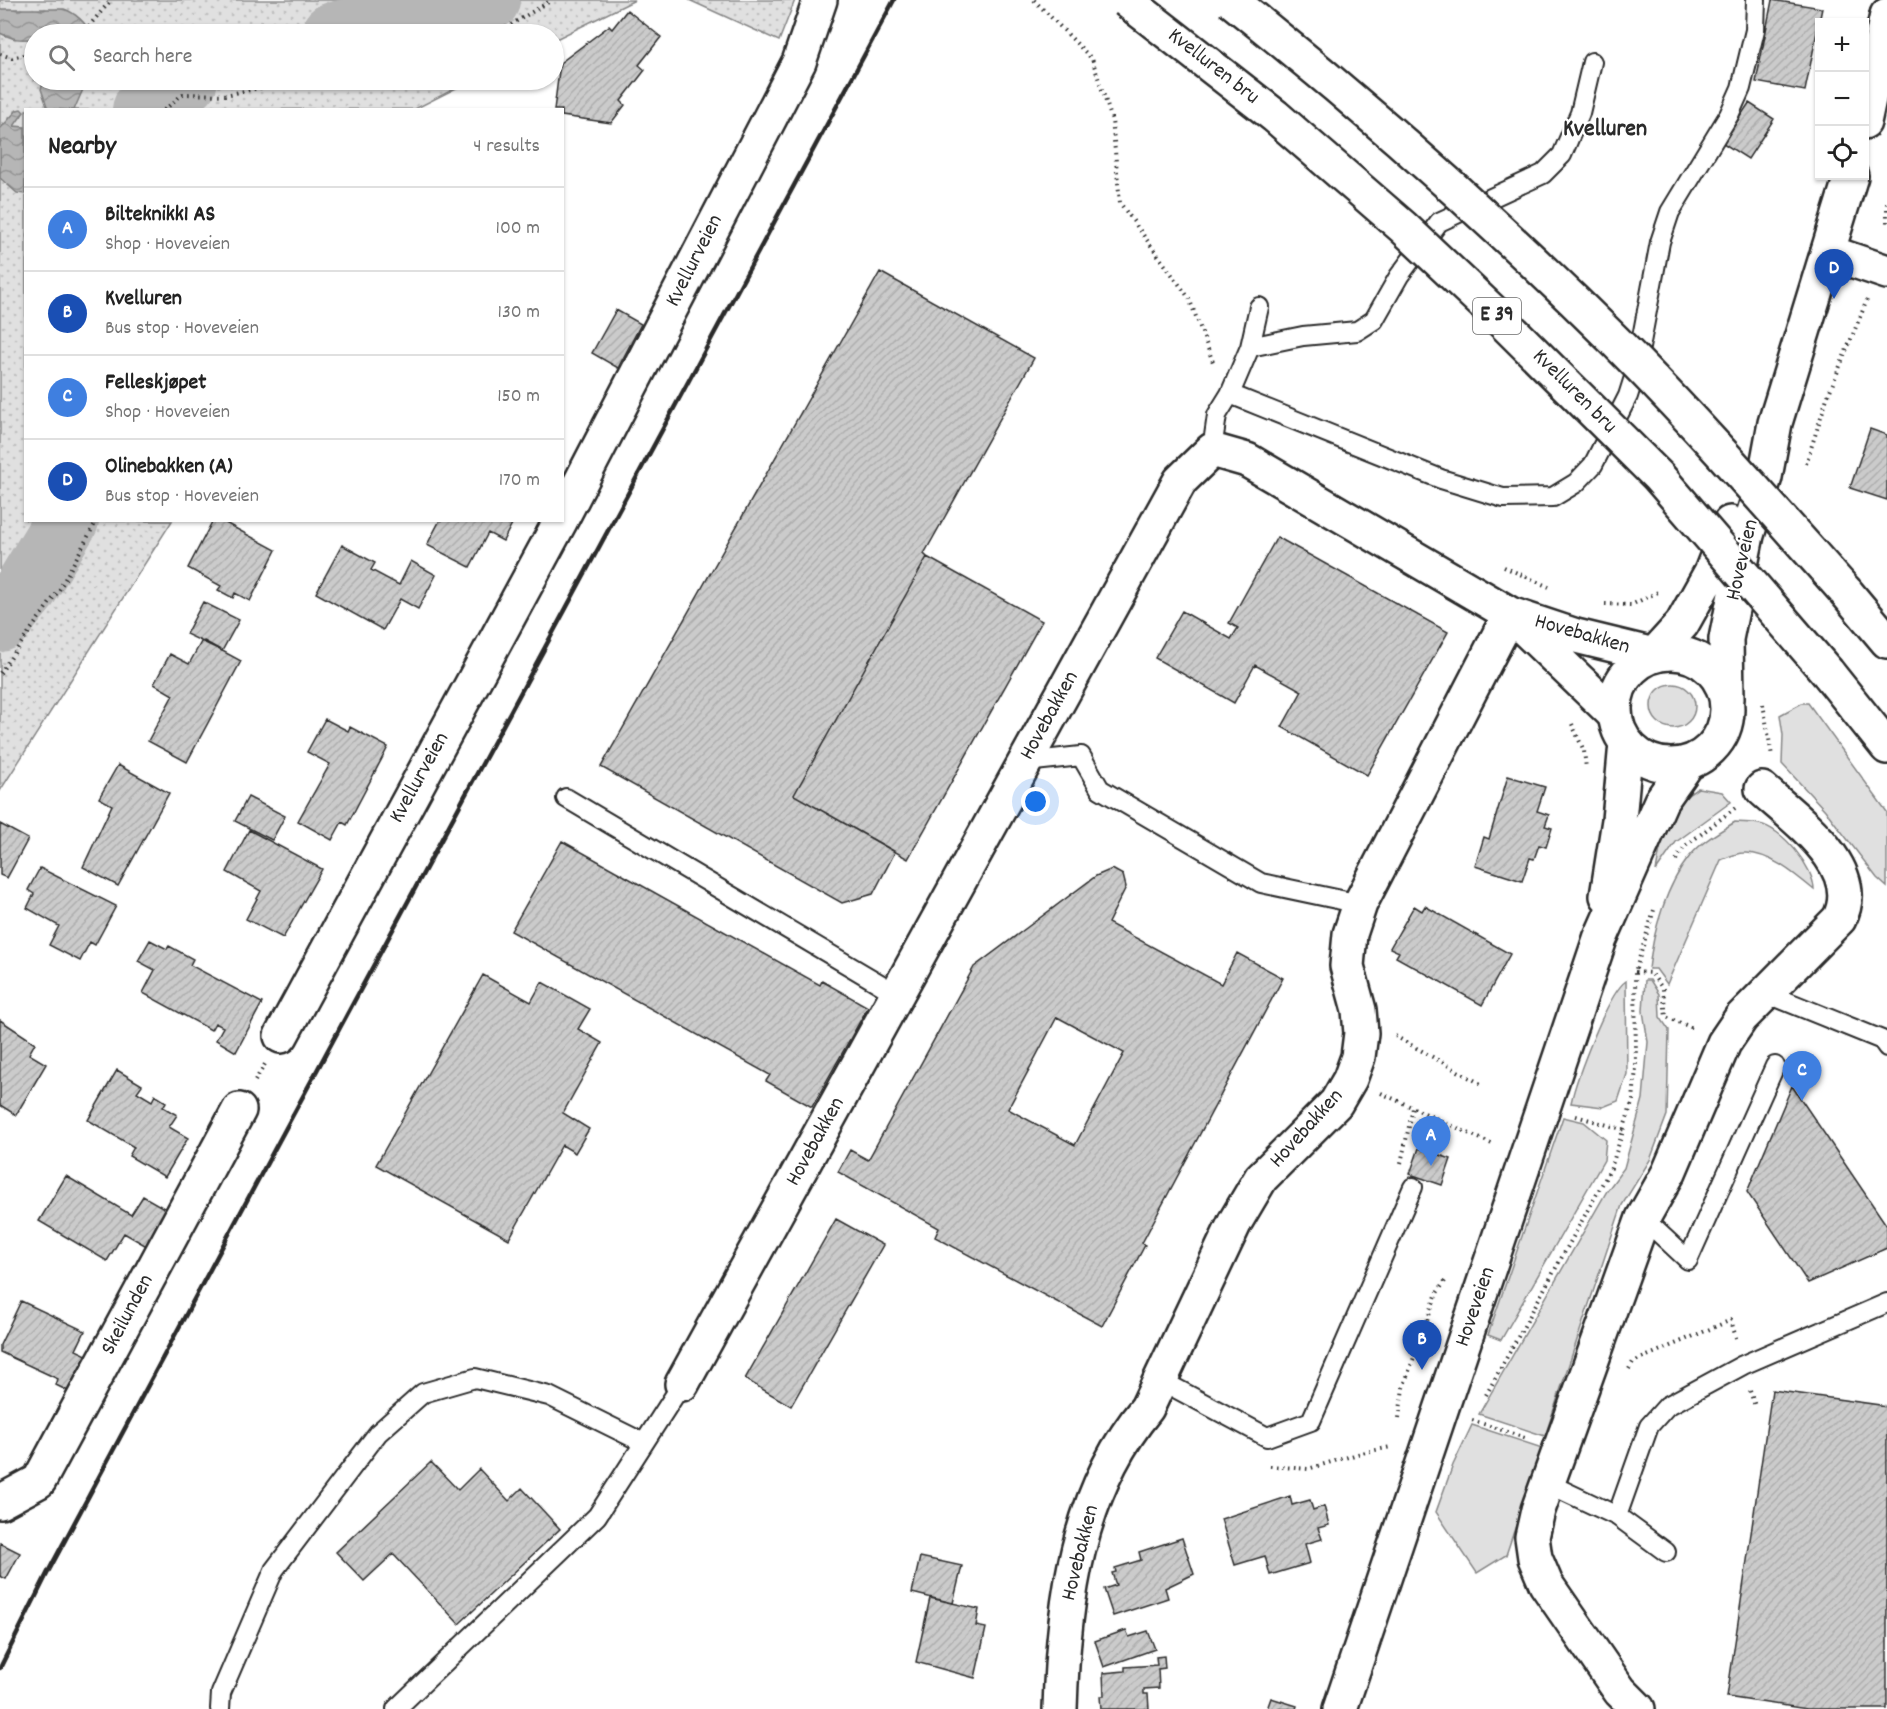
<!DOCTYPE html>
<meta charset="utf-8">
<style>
:root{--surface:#fff;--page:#f2f2f2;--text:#222;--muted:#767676;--line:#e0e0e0;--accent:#ea580c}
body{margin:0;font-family:Dekko,sans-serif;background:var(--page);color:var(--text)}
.controls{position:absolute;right:18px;top:18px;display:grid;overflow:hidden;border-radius:0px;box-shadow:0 2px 4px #0004}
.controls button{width:54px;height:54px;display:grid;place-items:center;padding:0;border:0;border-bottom:2px solid var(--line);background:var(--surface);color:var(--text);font:30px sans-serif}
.you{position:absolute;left:1036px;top:802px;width:21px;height:21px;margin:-15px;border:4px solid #fff;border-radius:50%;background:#1a73e8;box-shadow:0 0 0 9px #1a73e833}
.badge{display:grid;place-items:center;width:39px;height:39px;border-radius:50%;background:var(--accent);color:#fff;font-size:20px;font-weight:700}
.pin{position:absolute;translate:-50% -50px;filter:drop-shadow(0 2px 3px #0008)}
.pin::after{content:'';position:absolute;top:32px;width:21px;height:18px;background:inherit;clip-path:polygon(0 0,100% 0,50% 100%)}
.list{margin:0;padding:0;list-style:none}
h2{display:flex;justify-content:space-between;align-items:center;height:78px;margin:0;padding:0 24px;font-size:26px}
h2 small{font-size:20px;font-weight:400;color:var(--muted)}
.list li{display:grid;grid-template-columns:39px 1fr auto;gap:18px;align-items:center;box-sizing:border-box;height:84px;padding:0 24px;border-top:2px solid var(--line)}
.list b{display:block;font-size:22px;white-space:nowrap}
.list p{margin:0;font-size:20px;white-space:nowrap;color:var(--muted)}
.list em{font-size:20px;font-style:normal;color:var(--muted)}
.icon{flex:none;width:33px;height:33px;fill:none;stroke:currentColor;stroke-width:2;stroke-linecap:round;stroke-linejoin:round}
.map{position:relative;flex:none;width:1887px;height:1709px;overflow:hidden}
.search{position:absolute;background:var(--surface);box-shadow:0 2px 4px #0004;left:24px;top:24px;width:540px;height:66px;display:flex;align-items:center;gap:15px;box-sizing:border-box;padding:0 21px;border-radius:33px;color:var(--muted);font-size:22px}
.panel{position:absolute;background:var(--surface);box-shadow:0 2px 4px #0004;left:24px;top:108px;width:540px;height:414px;border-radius:0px}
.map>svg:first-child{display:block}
</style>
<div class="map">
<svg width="1887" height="1709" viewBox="0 0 1887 1709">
<defs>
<pattern id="park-dots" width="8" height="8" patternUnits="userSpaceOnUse" patternTransform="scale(1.5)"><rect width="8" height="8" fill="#e0e0e0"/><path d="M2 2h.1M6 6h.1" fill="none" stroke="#c0c0c0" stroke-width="1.8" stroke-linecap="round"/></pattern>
<pattern id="water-waves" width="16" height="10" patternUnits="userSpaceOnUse" patternTransform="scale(1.5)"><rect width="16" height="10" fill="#b6b6b6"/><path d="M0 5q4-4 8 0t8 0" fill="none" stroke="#949494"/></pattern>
<pattern id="building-hatch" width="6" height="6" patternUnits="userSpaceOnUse" patternTransform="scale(1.5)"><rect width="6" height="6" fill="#cbcbcb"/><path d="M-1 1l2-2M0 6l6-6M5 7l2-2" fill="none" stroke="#aeaeae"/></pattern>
</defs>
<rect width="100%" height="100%" fill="#fff"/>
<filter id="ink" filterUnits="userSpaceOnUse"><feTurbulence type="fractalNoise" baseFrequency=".0167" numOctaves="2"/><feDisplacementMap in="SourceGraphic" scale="12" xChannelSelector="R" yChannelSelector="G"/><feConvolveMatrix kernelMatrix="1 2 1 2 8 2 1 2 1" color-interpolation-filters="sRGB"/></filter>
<g filter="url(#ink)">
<path fill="#e0e0e0" stroke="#868686" stroke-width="1.5" d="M1651 706a22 22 0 1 1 44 0a22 22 0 1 1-44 0Z
M1802,703H1808L1887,812V887L1877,878L1825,810L1782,764L1783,735L1780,715Z
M1698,788L1722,792L1731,802L1676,842L1656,871C1663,834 1663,809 1698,788Z
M1735,822C1743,823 1751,822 1759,824C1782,828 1814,867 1814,890C1795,874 1769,852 1744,853C1736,853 1728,857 1721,860L1667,984L1656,969H1649C1653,932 1666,885 1690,856C1702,841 1719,832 1735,822Z
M1645,980H1650L1659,994L1660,1017L1669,1030L1667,1115L1650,1160L1622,1205L1545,1436L1479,1414L1607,1191L1624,1168L1643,1099L1648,1042L1643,1011Z
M1626,981L1627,1074L1618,1101L1603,1107L1571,1103C1576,1079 1608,993 1626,981Z
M1563,1117L1584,1122L1606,1140L1604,1160L1501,1340L1488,1335Z
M1472,1425L1542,1448L1506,1555L1477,1573L1436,1512L1453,1465Z"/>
<path fill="url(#park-dots)" stroke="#868686" stroke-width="1.5" d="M0,0H635L554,40V34H34V80H472L415,109L26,110V520L172,521L0,791Z
M689,0H795L779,41Z"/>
<path fill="url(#water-waves)" stroke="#7e7e7e" stroke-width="1.5" d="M0,9H64C75,13 87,23 90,34H69L61,28L43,34H34V38C21,41 12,39 0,33Z
M44,80H87L74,110L48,109L41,89Z
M21,109L24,112L14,126L25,127V194L17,193L0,178V129L17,110Z"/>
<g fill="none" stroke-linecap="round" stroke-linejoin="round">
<path stroke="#b6b6b6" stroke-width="64" d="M333,34L488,0
M144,110L155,87L186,80
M0,620L25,590L67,520"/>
</g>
<path fill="url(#building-hatch)" stroke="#2b2b2b" stroke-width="1.5" fill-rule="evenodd" d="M1772,0L1822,8L1805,91L1756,82Z
M627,10L661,37L639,65L645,70L621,101L625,105L611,123L562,116V110H554L560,63L609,26L612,29Z
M1749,103L1774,119L1748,159L1723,143Z
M880,272L1034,358L924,554L927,557L794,795L895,852L873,894L842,903L601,767Z
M616,310L641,324L618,368L592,353Z
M1870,429L1887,435V500L1850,488Z
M213,520H220L276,550L250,601L235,593L233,598L218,590L221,586L188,568Z
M440,520H514L503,541L488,533L470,567L427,545Z
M1277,537L1448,632L1367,775L1282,727L1302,691L1255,665L1234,703L1155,658L1182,611L1231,639L1238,628L1229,623Z
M342,545L375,563L371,570L399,585L411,561L436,575L418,609L400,599L383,630L316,593Z
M927,557L1042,621L908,859L794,795Z
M203,602L239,620L222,651L186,634Z
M204,641L241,661L187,762L148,741L173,695L154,684L170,654L189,664L201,642Z
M325,719L348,731L350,727L388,747L347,825L342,822L332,840L298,821L330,764L307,752Z
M118,765L169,793L118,886L83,867L112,805L99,798Z
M1508,776L1545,787L1537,811L1549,815L1545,826L1552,828L1546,847L1539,845L1534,859L1530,858L1522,881L1475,866L1484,837L1489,839Z
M248,797L285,816L272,840L235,821Z
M0,824L28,839L7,878L0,875Z
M249,830L322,869L283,938L246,919L261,891L227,872Z
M562,841L820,985L822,981L868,1007L812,1107L766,1081L770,1075L511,931Z
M40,868L116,906L95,945L90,942L80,961L49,945L59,926L27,908L34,894L28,890Z
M1112,869L1123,875L1126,887L1108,923L1221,984L1237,953L1283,978L1142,1243L1145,1245L1102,1326L935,1237L939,1228L838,1172L850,1150L868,1160L974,967L1096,876ZM1057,1017L1124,1053L1075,1145L1008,1109Z
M1414,906L1422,911L1425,906L1510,954L1482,1005L1396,957L1399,952L1390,948Z
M150,940L167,949L169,946L193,959L190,965L262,1003L236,1052L216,1040L223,1027L215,1023L211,1030L143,993L155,970L138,961Z
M483,975L531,1002L542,982L590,1009L578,1029L602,1043L563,1113L589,1129L575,1153L562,1145L509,1239L376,1165Z
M0,1020L35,1043L29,1054L46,1064L16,1115L0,1105Z
M117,1070L142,1085L137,1092L152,1101L155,1095L166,1102L163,1107L177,1115L169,1127L188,1138L165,1177L129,1156L134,1147L88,1120Z
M1792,1086L1887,1226V1248L1808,1283L1747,1192Z
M1419,1148L1451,1159L1442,1185L1410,1174Z
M66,1176L131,1215L143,1196L171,1212L150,1248L124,1233L107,1261L39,1221Z
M836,1219L883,1245L791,1406L745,1379Z
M21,1301L85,1331L76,1350L93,1358L76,1395L56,1385L58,1379L0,1352V1345Z
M1772,1390L1887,1406V1709H1807L1727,1697Z
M431,1462L458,1490L479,1469L509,1501L522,1488L560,1529L459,1624L393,1554L364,1581L336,1552Z
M1290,1496L1292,1505L1310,1500L1313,1510L1324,1506L1329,1525L1318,1528L1322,1539L1305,1544L1310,1563L1270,1575L1265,1556L1235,1565L1221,1519Z
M1182,1538L1194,1574L1165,1588L1168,1598L1113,1616L1104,1589L1116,1585L1112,1573L1116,1572L1115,1568L1141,1560L1139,1552Z
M0,1543L20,1553L6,1579L0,1576Z
M920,1557L962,1566L953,1603L912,1593Z
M930,1598L979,1609L976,1626L986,1628L975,1678L916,1662Z
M1126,1630L1129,1637L1148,1631L1155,1649L1104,1667L1095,1641Z
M1164,1656L1165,1668L1158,1669L1159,1688L1144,1689V1694H1148L1149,1709H1101L1100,1696H1104L1103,1673L1125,1671V1667L1157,1665L1156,1657Z
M1271,1698L1297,1706L1296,1709H1267Z"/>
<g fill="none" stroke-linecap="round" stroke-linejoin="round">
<defs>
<path id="lane" d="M1250,347L1303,336L1357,331L1374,320L1399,276L1439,222L1543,174L1562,155L1580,113L1592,62
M1230,394L1441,479L1503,498L1553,497L1576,483L1593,465L1628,396L1635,374L1660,242L1670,212L1729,115L1741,88L1755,30L1756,0
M1212,450L1217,415L1230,394L1250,347L1259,307
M1025,762L1081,756L1100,789L1261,883L1360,904
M566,798L897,994
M1766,993L1882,1040L1887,1047
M1643,1218L1688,1260L1775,1066
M1160,1380L1267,1437L1311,1421L1413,1187
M1549,1484L1617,1516L1666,1552
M1617,1516L1649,1426L1667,1406L1743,1365L1887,1303
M220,1709L221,1693L274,1570L378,1433L423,1393L475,1378L549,1396L644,1443
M396,1709L597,1516L682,1384"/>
<path id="street" d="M1828,252L1887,272
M562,518L799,62L820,0
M1516,620L1615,715
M281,1036L561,520
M682,1384L1180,481L1212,450L1247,460L1510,614L1576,636L1654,655
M0,1502L39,1481L239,1110
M1060,1709C1063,1603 1077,1492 1147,1408L1235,1222L1261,1178L1336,1103L1350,1079L1358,1057L1361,1033L1359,1010L1347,966L1350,934L1360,904L1510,614
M1638,1709L1620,1691L1546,1584L1535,1558L1532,1537L1538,1510L1643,1218L1669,1172L1724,1043L1741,1018L1839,919C1866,868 1795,819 1762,789"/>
<path id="secondary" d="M1864,122L1887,15
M1615 709a56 56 0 1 1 112 0a56 56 0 1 1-112 0Z
M1654,655L1682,624L1711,572L1730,523
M1727,699L1726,639L1747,535L1765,477L1775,423L1851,176
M1607,896L1619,820L1626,743
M1340,1709L1600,939L1661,801L1688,763"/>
<path id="highway" d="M1846,592L1887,641
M1828,673L1887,747"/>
</defs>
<use href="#lane" stroke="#2b2b2b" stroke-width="22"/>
<use href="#street" stroke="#2b2b2b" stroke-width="38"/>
<use href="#secondary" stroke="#2b2b2b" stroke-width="38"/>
<use href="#highway" stroke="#2b2b2b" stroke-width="38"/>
<path stroke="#2b2b2b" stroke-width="4" stroke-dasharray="1.5 4.5" stroke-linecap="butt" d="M1034,0L1092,59L1112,120L1120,203L1189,298L1213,362
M72,34L89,26L111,0
M489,34L502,30L552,0
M0,54L12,58L34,52
M164,110L183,94L225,95L299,80
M1887,203V223
M1806,464L1827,398L1867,300
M1504,567L1549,587
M1605,604L1631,605L1660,591
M0,673L59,590L97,520
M1763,704L1772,756
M1572,724L1584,751L1586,768
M1676,860L1684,847L1735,808
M1635,972L1651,973L1663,989L1666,1017L1693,1028
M1395,1036L1481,1084
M1799,1075L1811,1079
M255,1081L265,1064
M1381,1093L1494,1145
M1576,1116L1625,1130
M1401,1163L1413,1108
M1629,1369L1633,1362L1731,1320L1736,1338
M1750,1391L1755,1406
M1486,1395L1611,1168L1633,1100L1636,1068L1635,972L1654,910
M1399,1418L1403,1388L1437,1293L1445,1281
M1472,1420L1528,1439
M1270,1466L1308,1469L1361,1453L1391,1447"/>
<use href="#lane" stroke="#fff" stroke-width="18"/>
<use href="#street" stroke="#fff" stroke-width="33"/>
<use href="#secondary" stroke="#fff" stroke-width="33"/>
<use href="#highway" stroke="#fff" stroke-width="33"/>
<path stroke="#2b2b2b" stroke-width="4.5" d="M0,1668L48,1572L274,1150L894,0"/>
<defs>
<path id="highway-bridge" d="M1126,0L1275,116L1403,227L1492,311L1658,476L1828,673
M1231,0C1366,107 1493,220 1615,341C1695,421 1770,507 1846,592"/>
</defs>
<use href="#highway-bridge" stroke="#2b2b2b" stroke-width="38" stroke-linecap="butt"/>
<use href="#highway-bridge" stroke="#fff" stroke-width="33"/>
</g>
</g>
<g text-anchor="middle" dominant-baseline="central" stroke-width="4.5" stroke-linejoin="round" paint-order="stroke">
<rect fill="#fff" stroke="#6b6b6b" stroke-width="1.5" x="1473" y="298" width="48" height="36" rx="4.5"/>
<g font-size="21" font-weight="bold" fill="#2b2b2b">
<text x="1497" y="316">E 39</text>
</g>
<g font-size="22" fill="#2b2b2b" stroke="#fff">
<text transform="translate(1213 67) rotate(38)">Kvelluren bru</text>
<text transform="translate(695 261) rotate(-63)">Kvellurveien</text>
<text transform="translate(1574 392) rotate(45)">Kvelluren bru</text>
<text transform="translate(1743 560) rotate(-77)">Hoveveien</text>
<text transform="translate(1582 635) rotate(16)">Hovebakken</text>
<text transform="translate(1050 716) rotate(-61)">Hovebakken</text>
<text transform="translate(420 778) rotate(-61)">Kvellurveien</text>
<text transform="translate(1307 1129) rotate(-48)">Hovebakken</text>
<text transform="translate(816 1142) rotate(-61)">Hovebakken</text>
<text transform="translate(1476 1307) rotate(-71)">Hoveveien</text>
<text transform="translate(128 1315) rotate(-62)">Skeilunden</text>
<text transform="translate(1081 1553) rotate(-76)">Hovebakken</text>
</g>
<g font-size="24" font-weight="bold" fill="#2b2b2b" stroke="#fff">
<text x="1605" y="130">Kvelluren</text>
</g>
</g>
</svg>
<div class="controls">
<button>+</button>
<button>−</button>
<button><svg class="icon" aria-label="locate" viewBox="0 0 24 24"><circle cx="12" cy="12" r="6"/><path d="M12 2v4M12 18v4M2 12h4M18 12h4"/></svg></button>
</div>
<div class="you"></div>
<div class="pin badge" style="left:1431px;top:1166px;background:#3f7fe0">A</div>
<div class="pin badge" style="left:1422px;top:1370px;background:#1a4fb4">B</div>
<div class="pin badge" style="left:1802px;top:1101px;background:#3f7fe0">C</div>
<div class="pin badge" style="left:1834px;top:299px;background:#1a4fb4">D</div>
<div class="search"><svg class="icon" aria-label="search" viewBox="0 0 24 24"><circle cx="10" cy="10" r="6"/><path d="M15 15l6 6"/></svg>Search here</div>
<section class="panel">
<h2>Nearby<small>4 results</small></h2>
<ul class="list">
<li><span class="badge" style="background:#3f7fe0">A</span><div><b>Bilteknikk1 AS</b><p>Shop · Hoveveien</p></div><em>100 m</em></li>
<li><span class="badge" style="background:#1a4fb4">B</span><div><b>Kvelluren</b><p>Bus stop · Hoveveien</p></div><em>130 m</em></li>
<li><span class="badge" style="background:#3f7fe0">C</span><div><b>Felleskjøpet</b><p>Shop · Hoveveien</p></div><em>150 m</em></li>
<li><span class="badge" style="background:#1a4fb4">D</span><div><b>Olinebakken (A)</b><p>Bus stop · Hoveveien</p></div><em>170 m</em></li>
</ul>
</section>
</div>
